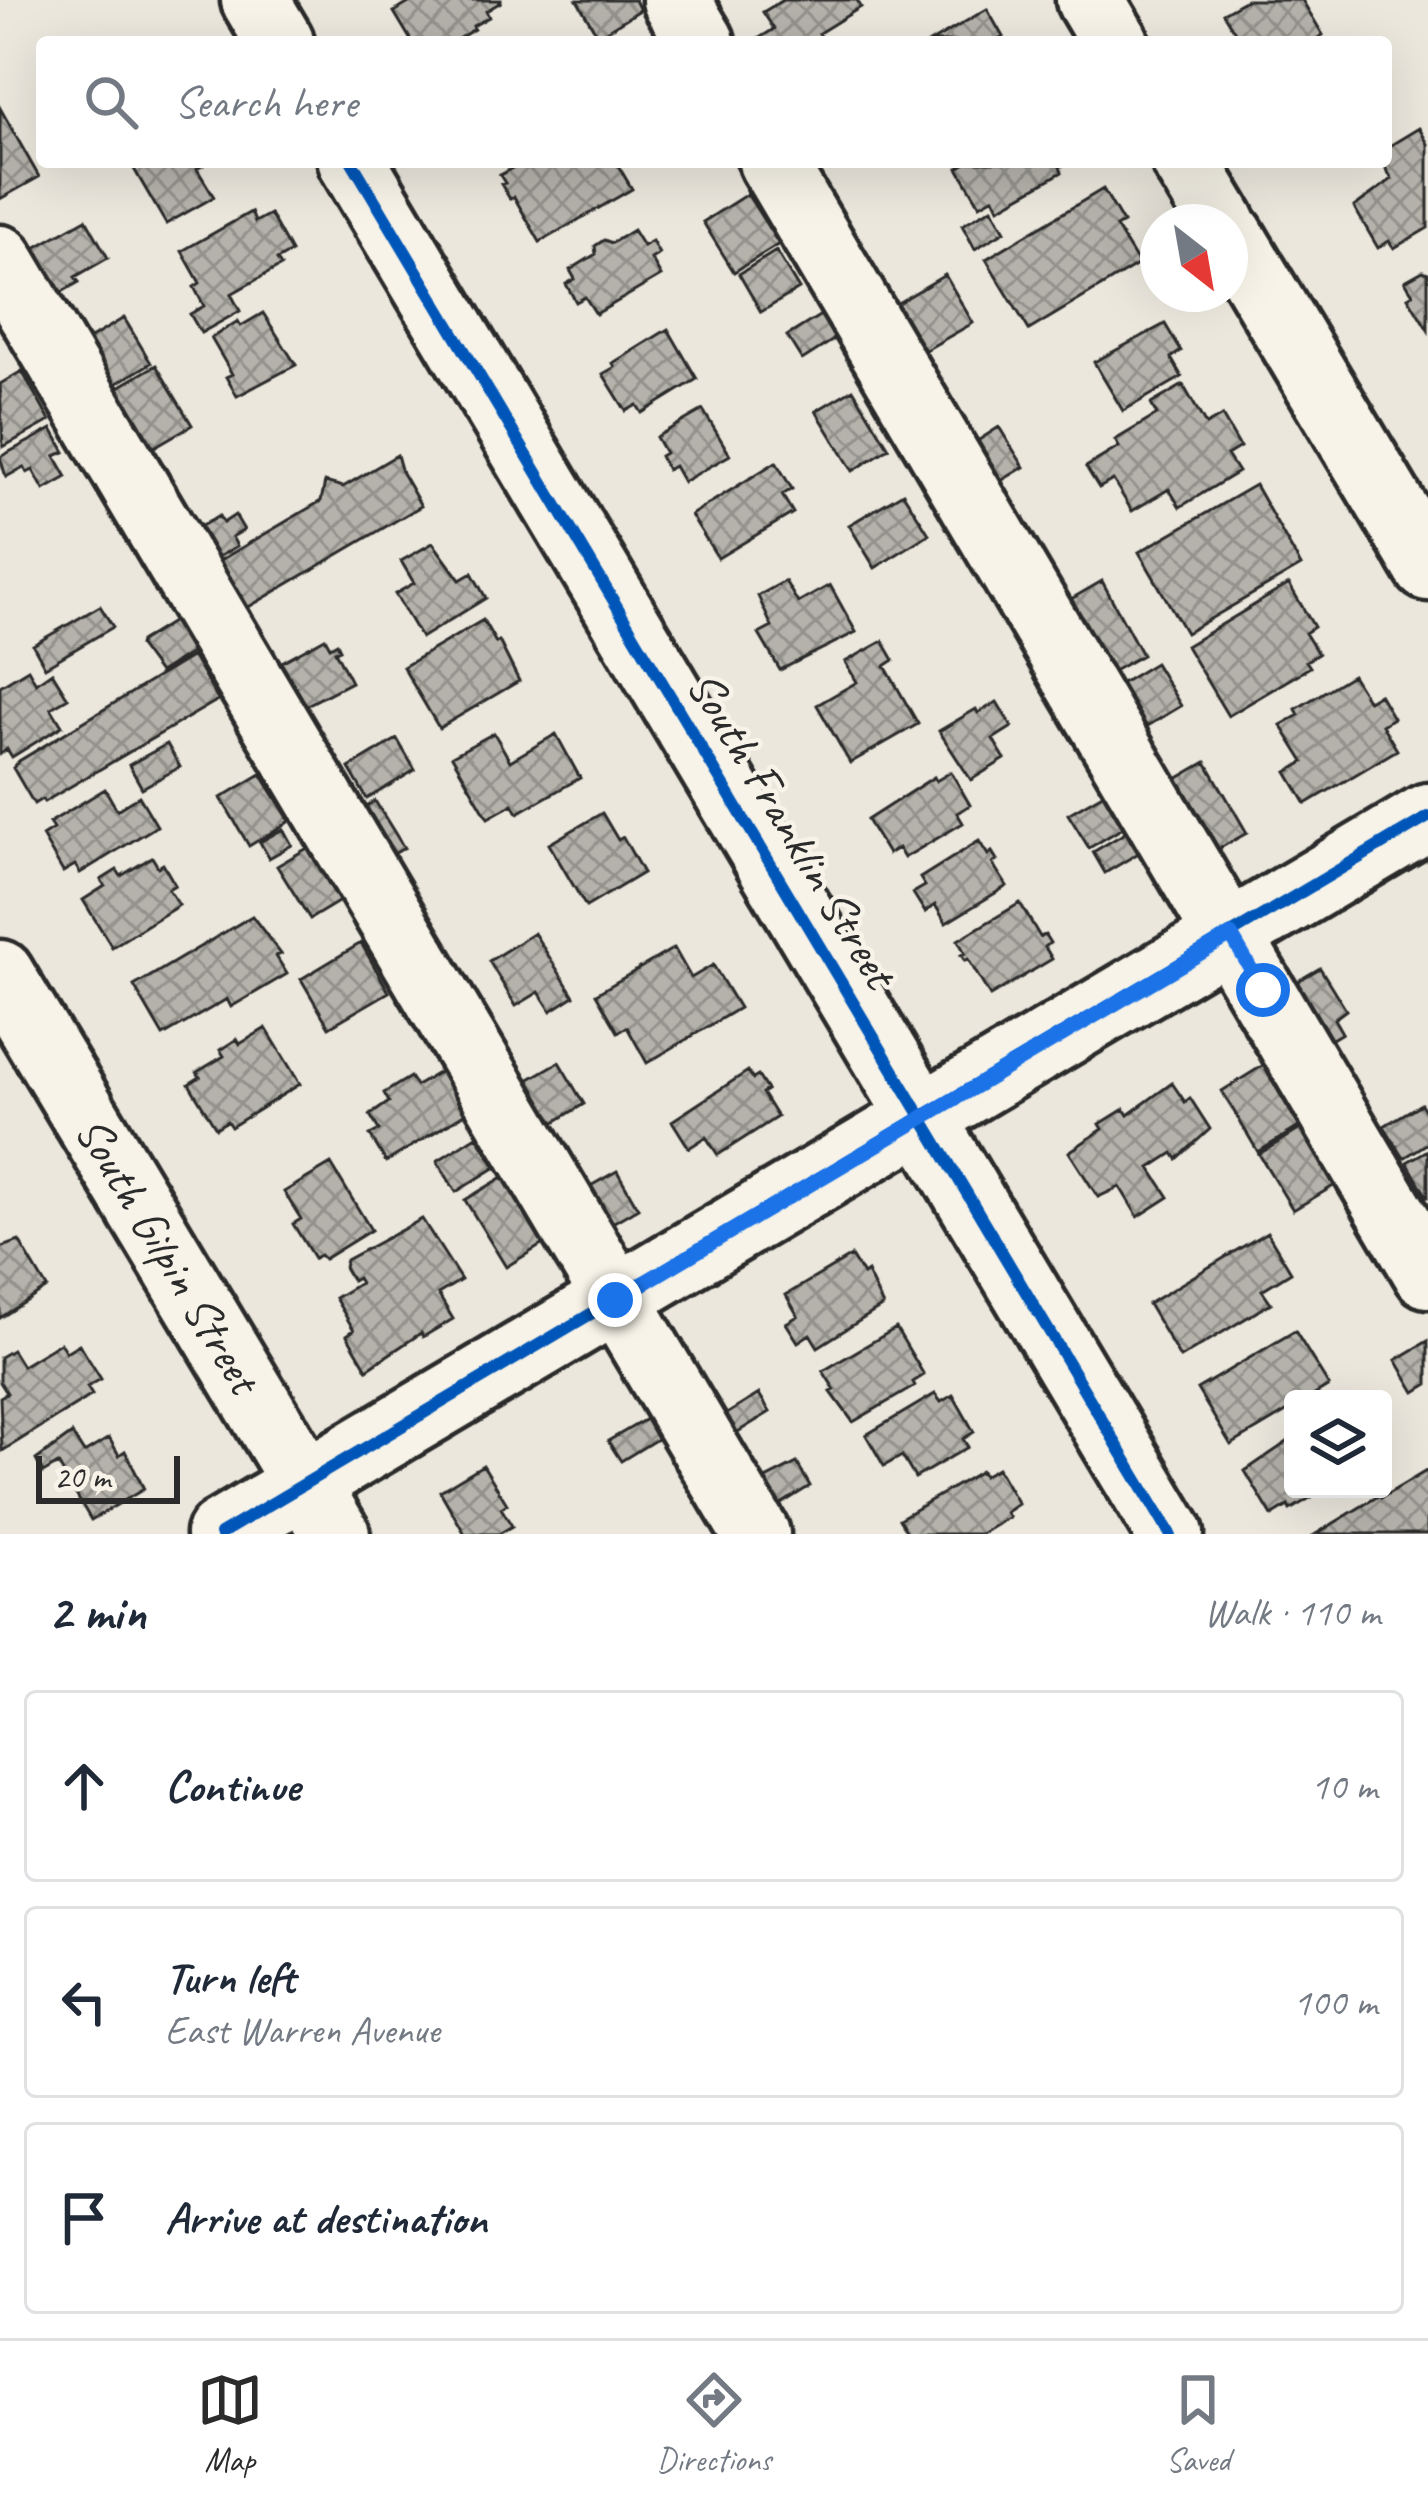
<!DOCTYPE html>
<meta charset="utf-8">
<style>
:root{--surface:#fff;--page:#f2f2f3;--text:#1f2937;--muted:#747a83;--line:#e0e1e3;--accent:#2b2b2b}
body{margin:0;font-family:Caveat,sans-serif;background:var(--page);color:var(--text)}
.controls{position:absolute;right:36px;bottom:36px;display:grid;overflow:hidden;border-radius:12px;box-shadow:0 12px 48px #0002}
.controls button{width:108px;height:108px;display:grid;place-items:center;padding:0;border:0;border-bottom:3px solid var(--line);background:var(--surface);color:var(--text);font:60px sans-serif}
.compass{position:absolute;left:1140px;top:204px;width:108px;height:108px;border-radius:50%;background:var(--surface);box-shadow:0 12px 48px #0002;rotate:149deg}
.scale{position:absolute;left:36px;bottom:30px;width:144px;box-sizing:border-box;padding-left:12px;border:6px solid #2b2b2b;border-top:0;font-size:33px;line-height:42px;white-space:nowrap;color:#2b2b2b;-webkit-text-stroke:9px #f7f3e8;paint-order:stroke}
.stop{position:absolute;width:36px;height:36px;margin:-27px;border:9px solid #1a73e8;border-radius:50%;background:#fff}
.stop.end{background:#1a73e8;border-color:#fff;box-shadow:0 3px 12px #0008}
.list{margin:0;padding:0;list-style:none}
h2{display:flex;justify-content:space-between;align-items:center;height:156px;margin:0;padding:0 48px;font-size:51px}
h2 small{font-size:39px;font-weight:400;color:var(--muted)}
.list li{display:grid;grid-template-columns:78px 1fr auto;gap:36px;align-items:center;box-sizing:border-box;height:192px;margin:0 24px 24px;padding:0 24px;border:3px solid var(--line);border-radius:12px}
.list b{display:block;font-size:45px;white-space:nowrap}
.list p{margin:0;font-size:39px;white-space:nowrap;color:var(--muted)}
.list em{font-size:39px;font-style:normal;color:var(--muted)}
.icon{flex:none;width:66px;height:66px;fill:none;stroke:currentColor;stroke-width:2;stroke-linecap:round;stroke-linejoin:round}
.map{position:relative;flex:none;width:1428px;height:1534px;overflow:hidden}
.search{position:absolute;background:var(--surface);box-shadow:0 12px 48px #0002;left:36px;right:36px;top:36px;height:132px;display:flex;align-items:center;gap:30px;box-sizing:border-box;padding:0 42px;border-radius:12px;color:var(--muted);font-size:45px}
.sheet{height:804px;background:var(--surface)}
nav{display:flex;justify-content:space-around;align-items:center;box-sizing:border-box;height:168px;border-top:3px solid var(--line);background:var(--surface);font-size:33px;color:var(--muted)}
nav a{display:grid;justify-items:center;gap:6px}
nav .on{color:var(--accent)}
.map>svg:first-child{display:block}
</style>
<div class="map">
<svg width="1428" height="1534" viewBox="0 0 1428 1534">
<defs>
<pattern id="building-cross-hatch" width="8" height="8" patternUnits="userSpaceOnUse" patternTransform="scale(3)"><rect width="8" height="8" fill="#b5b2ab"/><path d="M0 0l8 8M0 8l8-8" fill="none" stroke="#93918b"/></pattern>
</defs>
<rect width="100%" height="100%" fill="#ebe7dd"/>
<filter id="ink" filterUnits="userSpaceOnUse"><feTurbulence type="fractalNoise" baseFrequency=".00833" numOctaves="2"/><feDisplacementMap in="SourceGraphic" scale="24" xChannelSelector="R" yChannelSelector="G"/><feConvolveMatrix kernelMatrix="1 2 1 2 8 2 1 2 1" color-interpolation-filters="sRGB"/></filter>
<g filter="url(#ink)">
<path fill="url(#building-cross-hatch)" stroke="#2b2b2b" stroke-width="3" d="M414,0H501V2L486,11L489,17L473,26L474,29L453,42H412L394,12Z
M577,0H635L640,10L598,36Z
M783,0H857L861,7L819,33L824,42H753L774,29L763,12Z
M1246,0H1302L1323,35L1311,42H1241L1223,13Z
M987,9L1003,37L994,42H931Z
M0,108L39,177L0,199Z
M1419,128L1428,144V228L1394,248L1389,241L1378,248L1354,207L1392,179L1382,162H1386V148Z
M130,162H208L197,169L214,197L166,224Z
M523,162H616L632,189L540,242L514,197L510,199L501,184L505,183L500,175Z
M968,162H1069L1060,167L1062,172L999,208L994,197L980,205L958,168Z
M1103,189L1123,223L1116,227L1139,264L1029,330L986,259Z
M747,194L779,244L734,272L703,222Z
M992,208L1005,231L975,249L962,225Z
M251,212L255,222L270,214L291,252L277,260L281,266L231,294L240,311L201,333L190,314L204,306L194,287L200,283L182,251Z
M86,219L108,258L75,277L79,282L43,303L17,258Z
M633,230L643,246L652,241L659,254L651,259L661,276L596,314L585,297L576,302L566,284L575,279L570,270L596,254L595,246L604,240L612,243Z
M776,251L799,289L761,312L739,274Z
M1423,271L1428,273V330L1408,297L1413,294L1405,281Z
M945,275L973,323L924,351L896,304Z
M263,313L296,365L237,396L226,377L232,374L211,338L238,321L241,326Z
M824,313L838,337L802,360L787,336Z
M124,318L151,363L92,398L66,353Z
M1165,324L1181,351L1171,358L1182,377L1123,411L1094,362Z
M668,329L697,379L642,413L637,405L626,411L603,374L615,367L613,363Z
M156,365L192,425L142,454L107,394Z
M22,371L50,421L3,447L0,384Z
M1183,385L1206,425L1222,416L1240,447L1227,455L1238,472L1180,507L1169,489L1132,511L1113,480L1099,488L1086,467L1119,447L1115,440L1157,415L1151,404Z
M853,389L889,448L853,471L816,411Z
M703,410L730,455L683,482L674,466L667,470L660,456L665,453L656,437Z
M999,427L1024,467L986,490L962,451Z
M52,429L65,452L55,456L67,477L44,490L33,470L27,473L24,467L6,477L0,457Z
M397,455L402,473L421,506L228,619L197,574L321,501L325,482L343,487Z
M776,462L792,489L782,495L793,513L718,558L691,515Z
M1255,485L1301,566L1186,633L1139,552Z
M903,493L929,534L875,568L849,525Z
M235,515L244,530L232,537L237,546L198,569L180,538L219,516L223,523Z
M433,543L460,580L472,573L486,598L421,638L395,594L414,583L401,561Z
M785,581L798,603L830,585L856,632L780,670L759,634L772,627L758,596Z
M1102,581L1142,655L1104,676L1064,603Z
M1289,584L1314,627L1305,633L1318,654L1306,661L1310,667L1228,716L1186,646Z
M100,606L113,627L45,667L33,645Z
M180,617L199,648L159,673L139,646L140,642Z
M483,620L496,643L499,641L519,681L439,728L403,667Z
M325,638L330,647L337,643L340,649L335,651L351,682L301,708L278,664Z
M883,641L894,660L885,666L918,724L850,763L817,705L857,682L845,662Z
M192,656L218,700L44,802L42,799L34,804L13,768L19,761Z
M1155,663L1181,706L1136,733L1110,690Z
M28,669L36,683L52,672L68,698L51,708L62,726L12,757L7,749L0,754V686Z
M1352,675L1368,701L1379,694L1393,718L1382,725L1397,750L1306,804L1287,772L1304,762L1281,725L1299,715L1296,709Z
M997,702L1012,727L993,739L1005,759L971,780L939,731L976,709L978,713Z
M494,733L510,761L556,734L580,778L518,813L513,804L488,818L452,756Z
M397,739L415,770L367,799L349,768Z
M167,744L180,767L142,788L129,765Z
M1206,762L1247,833L1202,858L1161,788Z
M951,772L970,805L957,813L963,823L904,858L898,848L888,854L867,820L934,777L936,781Z
M261,774L290,821L249,846L221,798Z
M105,789L117,810L139,796L157,826L80,873L75,865L63,872L42,836L53,829L49,823Z
M1106,792L1126,826L1089,848L1068,814Z
M375,801L404,848L373,866L344,819Z
M602,813L618,840L623,837L643,873L586,907L549,844Z
M283,829L292,845L269,858L260,842Z
M1130,830L1142,851L1105,873L1093,852Z
M979,841L988,855L992,852L997,860L992,863L1007,886L946,923L935,905L925,912L913,893L925,886L920,878Z
M316,843L348,896L310,919L277,866Z
M152,857L158,867L163,864L175,885L168,889L179,905L112,947L83,900L105,886L101,880L117,870L121,876Z
M1020,903L1040,937L1045,935L1050,943L1045,947L1052,959L990,996L968,959L965,961L961,955L965,953L958,940Z
M252,916L281,954L276,956L287,974L231,1007L227,999L163,1036L134,986Z
M534,933L574,996L551,1011L539,992L516,1006L489,961Z
M361,943L389,992L329,1027L301,979Z
M674,948L691,978L713,965L739,1008L647,1063L627,1027L618,1032L596,994Z
M1320,968L1346,1010L1334,1019L1342,1033L1317,1048L1281,991Z
M266,1028L300,1084L231,1127L227,1121L216,1128L189,1084L200,1077L197,1072L224,1056L220,1050L237,1039L240,1044Z
M1270,1061L1307,1122L1258,1152L1222,1091Z
M559,1062L584,1104L540,1131L514,1088Z
M451,1065L477,1106L386,1162L370,1135L379,1130L370,1115L389,1102L384,1093L410,1077L416,1086Z
M748,1071L753,1079L758,1076L767,1090L762,1093L777,1117L718,1155L706,1137L689,1148L672,1121Z
M1172,1083L1185,1102L1190,1098L1210,1129L1177,1159L1173,1153L1150,1168L1169,1197L1138,1217L1120,1187L1098,1197L1069,1152L1103,1129L1100,1124L1124,1109L1128,1115Z
M1421,1104L1428,1115V1143L1404,1158L1384,1126Z
M1309,1124L1342,1181L1293,1210L1259,1154Z
M477,1136L496,1167L456,1192L437,1161Z
M1428,1150V1197H1427L1407,1162Z
M331,1164L371,1230L324,1259L320,1255L314,1258L293,1224L301,1219L284,1192Z
M513,1171L553,1238L506,1267L465,1200Z
M617,1171L638,1208L590,1236L569,1198Z
M422,1219L461,1280L438,1294L453,1319L423,1337L421,1333L367,1369L347,1335L354,1330L335,1298L360,1283L357,1278L352,1281L344,1267L346,1260Z
M1267,1232L1291,1272L1262,1290L1271,1303L1180,1358L1148,1304Z
M19,1241L47,1288L0,1318V1248Z
M851,1256L863,1275L867,1272L883,1306L818,1347L810,1334L798,1342L786,1323L798,1316L786,1295Z
M896,1328L924,1375L913,1382L915,1386L853,1422L831,1392L835,1390L823,1371Z
M1295,1331L1329,1386L1308,1399H1293V1408L1231,1445L1197,1389Z
M1428,1341V1384L1415,1392L1396,1360Z
M60,1343L66,1352L79,1344L101,1379L87,1387L92,1395L2,1451L0,1397L7,1393L0,1382V1357L12,1350L22,1366Z
M759,1394L770,1412L728,1438L717,1420Z
M935,1394L941,1402L953,1395L974,1432L963,1439L968,1447L915,1478L902,1456L884,1466L866,1435Z
M646,1419L657,1439L621,1461L608,1441Z
M72,1434L84,1453L109,1438L119,1455L125,1451L144,1489L91,1520L58,1464L43,1473L36,1460Z
M1293,1438V1489H1325L1290,1510L1288,1506L1272,1516L1245,1471Z
M797,1463L810,1486L765,1514L750,1487Z
M483,1465L507,1504L501,1508L512,1526L499,1534H465L440,1491Z
M997,1468L1018,1504L1006,1512L1009,1517L981,1534H908L899,1519L981,1471L983,1476Z
M1428,1470L1427,1534H1316L1380,1495L1381,1498Z"/>
<g fill="none" stroke-linecap="round" stroke-linejoin="round">
<defs>
<g id="minor">
<path d="M255,0L280,42"/>
<path d="M676,0L701,42"/>
<path d="M1090,0L1115,42"/>
<path d="M352,162L1170,1534"/>
<path d="M772,162L1428,1274"/>
<path d="M1186,162L1222,222"/>
<path d="M1230,235L1428,567"/>
<path d="M0,259L756,1534"/>
<path id="s1" d="M0,974L336,1534"/>
<path d="M220,1534L1428,817"/>
</g>
</defs>
<use href="#minor" stroke="#2b2b2b" stroke-width="75"/>
<use href="#minor" stroke="#f7f3e8" stroke-width="66"/>
<defs>
<path id="cycleway" d="M352,162L1170,1534
M220,1534L1428,817"/>
</defs>
<use href="#cycleway" stroke="#f7f3e8" stroke-width="20"/>
<use href="#cycleway" stroke="#0057b8" stroke-width="12"/>
</g>
</g>
<g fill="none" stroke-linecap="round" stroke-linejoin="round" filter="url(#ink)">
<path stroke="#1a73e8" stroke-width="15" d="M615,1300L1231,935L1263,990"/>
</g>
<g text-anchor="middle" dominant-baseline="central" stroke-width="9" stroke-linejoin="round" paint-order="stroke">
<g font-size="48" fill="#2b2b2b" stroke="#f7f3e8">
<text transform="translate(792 829) rotate(59)">South Franklin Street</text>
<text stroke="none"><textPath href="#s1" startOffset="327">South Gilpin Street</textPath></text>
</g>
</g>
</svg>
<div class="controls">
<button><svg class="icon" aria-label="layers" viewBox="0 0 24 24"><path d="M12 4l9 5-9 5-9-5zM3 14l9 5 9-5"/></svg></button>
</div>
<svg class="compass" viewBox="-18 -18 36 36"><path d="M0-13l5 13h-10z" fill="#e53935"/><path d="M0 13l5-13h-10z" fill="#747a83"/></svg>
<div class="scale">20 m</div>
<div class="stop" style="left:1263px;top:990px"></div>
<div class="stop end" style="left:615px;top:1300px"></div>
<div class="search"><svg class="icon" aria-label="search" viewBox="0 0 24 24"><circle cx="10" cy="10" r="6"/><path d="M15 15l6 6"/></svg>Search here</div>
</div>
<section class="sheet">
<h2>2 min<small>Walk · 110 m</small></h2>
<ul class="list">
<li><svg class="icon" aria-label="ahead" viewBox="0 0 24 24"><path d="M12 20V5M6 11l6-6 6 6"/></svg><div><b>Continue</b></div><em>10 m</em></li>
<li><svg class="icon" aria-label="left" viewBox="0 0 24 24"><path d="M17 20v-9H6M10 6l-5 5 5 5"/></svg><div><b>Turn left</b><p>East Warren Avenue</p></div><em>100 m</em></li>
<li><svg class="icon" aria-label="arrive" viewBox="0 0 24 24"><path d="M6 21V4h12l-3 4 3 4H6"/></svg><div><b>Arrive at destination</b></div></li>
</ul>
</section>
<nav>
<a class="on"><svg class="icon" aria-label="map" viewBox="0 0 24 24"><path d="M3 6l6-2 6 2 6-2v14l-6 2-6-2-6 2zM9 4v14M15 6v14"/></svg>Map</a>
<a><svg class="icon" aria-label="directions" viewBox="0 0 24 24"><path d="M12 3l9 9-9 9-9-9zM9 14v-3h6M13 9l2 2-2 2"/></svg>Directions</a>
<a><svg class="icon" aria-label="saved" viewBox="0 0 24 24"><path d="M7 4h10v16l-5-4-5 4z"/></svg>Saved</a>
</nav>
